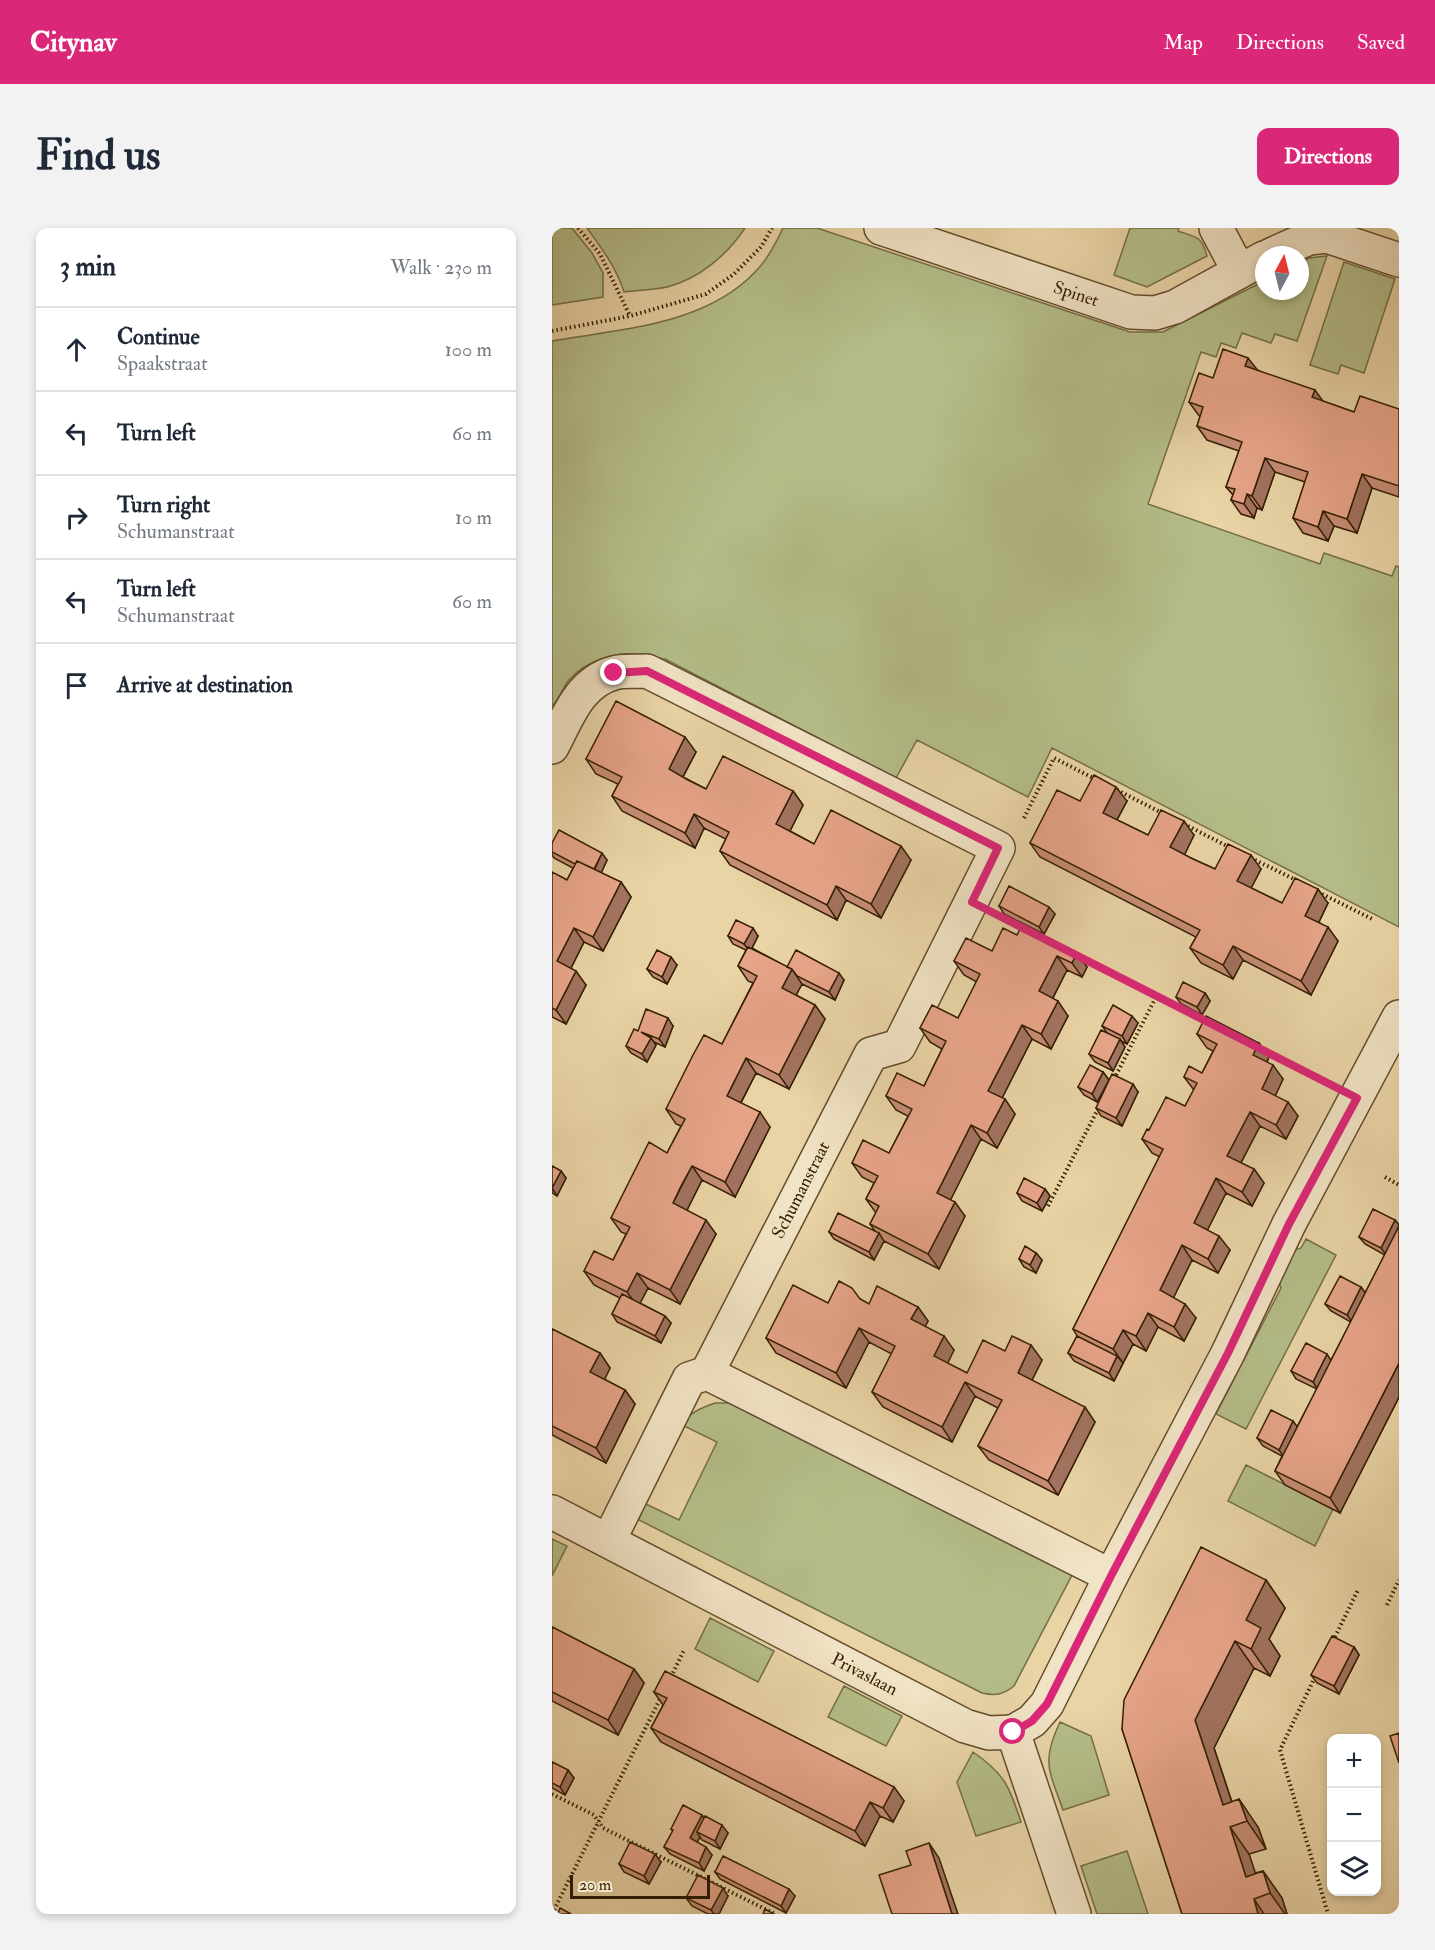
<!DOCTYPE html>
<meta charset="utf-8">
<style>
:root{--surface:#fff;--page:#f2f2f3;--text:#1f2937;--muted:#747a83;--line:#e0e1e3;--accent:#db2777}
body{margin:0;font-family:"IM FELL Double Pica",serif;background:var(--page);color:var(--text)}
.controls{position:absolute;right:18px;bottom:18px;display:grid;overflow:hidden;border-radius:12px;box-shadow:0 3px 9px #0003}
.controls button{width:54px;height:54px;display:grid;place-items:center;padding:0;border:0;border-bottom:2px solid var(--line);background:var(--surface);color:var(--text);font:30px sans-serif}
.compass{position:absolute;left:703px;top:18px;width:54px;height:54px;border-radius:50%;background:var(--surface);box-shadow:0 3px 9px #0003;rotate:7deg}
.scale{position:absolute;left:18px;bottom:15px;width:140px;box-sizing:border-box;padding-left:6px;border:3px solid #351f03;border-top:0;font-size:16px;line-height:21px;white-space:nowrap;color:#351f03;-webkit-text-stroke:4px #f1e3c5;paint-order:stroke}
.stop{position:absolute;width:18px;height:18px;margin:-14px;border:4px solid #db2777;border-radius:50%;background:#fff}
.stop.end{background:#db2777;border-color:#fff;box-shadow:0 2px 6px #0008}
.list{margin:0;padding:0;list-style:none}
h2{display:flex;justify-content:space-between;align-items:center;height:78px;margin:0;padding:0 24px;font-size:26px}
h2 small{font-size:20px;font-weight:400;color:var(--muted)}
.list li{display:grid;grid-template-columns:39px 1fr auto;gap:18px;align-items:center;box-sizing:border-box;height:84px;padding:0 24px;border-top:2px solid var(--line)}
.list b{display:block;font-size:22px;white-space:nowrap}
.list p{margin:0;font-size:20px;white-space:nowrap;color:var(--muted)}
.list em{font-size:20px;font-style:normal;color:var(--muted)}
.icon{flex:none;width:33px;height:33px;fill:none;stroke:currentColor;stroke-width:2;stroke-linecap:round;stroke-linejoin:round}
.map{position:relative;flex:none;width:847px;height:1686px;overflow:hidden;border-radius:12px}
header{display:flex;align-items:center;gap:36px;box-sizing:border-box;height:84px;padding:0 30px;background:var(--accent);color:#fff}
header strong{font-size:28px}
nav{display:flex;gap:33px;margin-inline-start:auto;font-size:21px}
.intro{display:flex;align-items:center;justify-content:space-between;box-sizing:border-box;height:144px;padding:0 36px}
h1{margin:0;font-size:42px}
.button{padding:15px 27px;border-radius:12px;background:var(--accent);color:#fff;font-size:21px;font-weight:700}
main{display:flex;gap:36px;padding:0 36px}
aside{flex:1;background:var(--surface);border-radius:12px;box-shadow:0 3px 9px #0003}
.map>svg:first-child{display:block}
</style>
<header>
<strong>Citynav</strong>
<nav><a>Map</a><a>Directions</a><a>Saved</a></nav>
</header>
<div class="intro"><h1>Find us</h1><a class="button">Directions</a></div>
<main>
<aside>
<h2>3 min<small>Walk · 230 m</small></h2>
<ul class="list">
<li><svg class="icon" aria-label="ahead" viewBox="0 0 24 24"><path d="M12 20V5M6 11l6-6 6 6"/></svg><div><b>Continue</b><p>Spaakstraat</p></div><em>100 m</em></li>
<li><svg class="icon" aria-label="left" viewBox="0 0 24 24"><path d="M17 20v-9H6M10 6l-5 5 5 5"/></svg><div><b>Turn left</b></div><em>60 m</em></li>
<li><svg class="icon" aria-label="right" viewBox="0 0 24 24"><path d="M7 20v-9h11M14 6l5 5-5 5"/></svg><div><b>Turn right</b><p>Schumanstraat</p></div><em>10 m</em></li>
<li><svg class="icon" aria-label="left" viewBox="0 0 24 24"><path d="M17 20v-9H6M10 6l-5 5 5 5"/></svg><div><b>Turn left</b><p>Schumanstraat</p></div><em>60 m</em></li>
<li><svg class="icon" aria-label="arrive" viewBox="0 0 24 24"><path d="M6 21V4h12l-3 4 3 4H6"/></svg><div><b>Arrive at destination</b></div></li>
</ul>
</aside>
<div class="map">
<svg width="847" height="1686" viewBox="0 0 847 1686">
<rect width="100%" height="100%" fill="#e9d4a6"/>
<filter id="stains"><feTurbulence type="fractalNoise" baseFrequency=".00333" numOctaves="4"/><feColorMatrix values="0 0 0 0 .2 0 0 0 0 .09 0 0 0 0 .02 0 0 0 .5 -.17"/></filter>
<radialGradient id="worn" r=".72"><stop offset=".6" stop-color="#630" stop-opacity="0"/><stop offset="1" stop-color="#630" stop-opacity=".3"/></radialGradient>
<path fill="#b4bd89" stroke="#746e46" stroke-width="1.5" d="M0,0H20L40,25L51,45V69L0,77Z
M35,0H193C175,27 147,51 115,59C101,62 86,62 72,64C64,39 50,21 35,0Z
M231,0H265L578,104H611L712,53V63H748V35L757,30L775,28L745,113L723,106L719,115L690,105L684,120L669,115L664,129L649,124L596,276L768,336L772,325L840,348L844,338L847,339V699L500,520L476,569L365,512L344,550L113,431C104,430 95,426 86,426C62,424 34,433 18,451C10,459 9,470 0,478V113C69,101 154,97 204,43C216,31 224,15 231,0Z
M578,0H627L626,3C644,9 650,8 655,28L595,59L562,47Z
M792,34L843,51L812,145L789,137L786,146L758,137Z
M754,1011L784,1027L694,1201L664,1186L729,1060L721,1038L725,1028L749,1020Z
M163,1175H183L520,1347L462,1458C451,1467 443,1468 430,1465L85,1291L92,1275L127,1292L165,1214L130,1197C138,1184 149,1180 163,1175Z
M694,1237L781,1281L763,1318L676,1273Z
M0,1311L15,1318L0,1348Z
M158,1390L222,1423L206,1454L143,1421Z
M292,1458L350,1488L334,1518L276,1489Z
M508,1494L539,1508L557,1567L511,1582C497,1542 489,1534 508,1494Z
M421,1524C453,1546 457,1558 469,1594L424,1608L405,1554Z
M575,1623L596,1686H545L529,1638Z"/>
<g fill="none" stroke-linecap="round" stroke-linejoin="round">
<defs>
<g id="minor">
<path id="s1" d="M329,0L579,84L603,85L623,79L712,30"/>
<path d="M664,0L687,43"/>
<path d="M719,27L757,10L775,8L847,32"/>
<path d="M0,519C15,491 27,454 62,445C72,442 85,444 95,443L446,620L347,818L319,826L155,1145L137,1151L57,1312"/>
<path d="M155,1145L559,1348"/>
<path id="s2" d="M0,1284L413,1498L437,1505L461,1504L522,1686"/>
<path d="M461,1504L480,1493L495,1476L559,1348L676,1125L737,996L847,789"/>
</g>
</defs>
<use href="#minor" stroke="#624c2c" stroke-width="36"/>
<path stroke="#351f03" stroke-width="4" stroke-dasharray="1.5 3" stroke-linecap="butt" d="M26,0L48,26L78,88
M0,103L78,88L154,66L182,46L209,19L220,0
M565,562L612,586
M472,590L502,530L545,552
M632,596L679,620
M699,630L746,653
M766,664L820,691
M455,692L472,701
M527,729L657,795
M709,821L769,852
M562,851L604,769
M833,949L847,957
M496,978L547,879
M835,1377L847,1352
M781,1413L806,1362
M119,1449L132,1422
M763,1449L728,1522L776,1686
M0,1566L42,1587L51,1600L223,1686
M0,1686L109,1469"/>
<use href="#minor" stroke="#f1e3c5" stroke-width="33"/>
</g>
<path fill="#c78d76" stroke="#351f03" stroke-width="1.5" d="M705,142L770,173L802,184L847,181V269L820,260L805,305L782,298L776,313L751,305L741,290L753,254L723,244L710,282L705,280L702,290L689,286L679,272L681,267L674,259L687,223L655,212L645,198L648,189L637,174Z
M144,524L131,549L154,561L241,563L251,577L238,603L262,616L359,632L329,690L294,672L285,692L178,637L168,623L174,611L152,600L143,620L70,583L60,568L66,556L44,546L34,531Z
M528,573H575L565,592L596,607H642L632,627L663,641H709L699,660L730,675H776L767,694L786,713L759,767L691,732L681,751L649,735L638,720L644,709L488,629L478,615Z
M0,615L55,632L49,645L69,654L79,669L51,723L32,714L19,740L34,757L14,796L0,789V644L15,652L21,640L2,630L0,627Z
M447,678L503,686L492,706L452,686Z
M465,707L525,725L535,739L530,749L515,742L501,770L516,788L499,821L480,811L450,870L463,886L445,920L429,911L398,972L413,988L387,1041L332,1013L322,1032L282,1011L277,1004L323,1003L318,996L324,985L314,971L322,955L310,949L300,935L337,925L356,888L344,882L334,868L372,858L390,821L378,814L368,800L406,790L425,754L412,747L402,733L440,723Z
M176,708H206L200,720L235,739L292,752L283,772L250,756L244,767L263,777L273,791L237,861L204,845L189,875L218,899L183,969L150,952L135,982L164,1006L128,1076L96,1060L88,1075L113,1088L119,1095L109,1115L65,1094L60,1086L68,1070L42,1057L32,1043L61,1032L74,1006L69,1004L59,990L115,925L129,898L124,896L114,881L170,816L201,755L196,753L186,738L194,722L181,716Z
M125,737L115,756L101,749L95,741Z
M653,765L658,773L650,787L629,776L624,769Z
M586,795L575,816L569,813L573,819L561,843L543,834L537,826L555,805L550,798Z
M121,798L113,819L102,814L104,817L95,834L79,825L74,818L86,803Z
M645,806L707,815L717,829L715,834L731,851L723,868L746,888L734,911L708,898L689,935L702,941L712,955L700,978L674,965L655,1002L678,1022L666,1045L640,1032L621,1070L644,1090L632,1113L606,1099L594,1123L581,1116L562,1153L522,1133L516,1125L525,1108L521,1101L608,929L600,925L590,911L597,902L633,878L642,862L632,849L650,845L661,823L655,820Z
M551,844L557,852L545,874L532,867L526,859Z
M586,864L570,898L549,888L544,880Z
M0,938L9,943L14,950L5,968L0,965Z
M493,961L498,968L490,983L470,973L465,965Z
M843,992L847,997V1169L788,1285L733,1257L723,1243L730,1228L711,1218L705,1210L745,1199L765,1161L744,1151L739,1143L779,1132L799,1094L779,1083L773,1076L809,1059L813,1065L833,1027L813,1016L807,1009Z
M484,1025L490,1032L484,1045L472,1039L467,1031Z
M308,1071L317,1076L366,1079L376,1093L373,1098L402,1122L395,1135L415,1145L453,1123L490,1132L480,1152L543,1194L506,1267L437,1232L426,1218L446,1180L423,1168L400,1214L331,1179L320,1164L340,1126L317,1114L294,1160L224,1125L214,1110L276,1075Z
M0,1101L48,1125L58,1140L52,1151L73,1162L83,1176L54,1235L0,1207Z
M714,1352L733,1380L717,1411L728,1428L718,1448L702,1440L662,1520L680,1574L706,1599L714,1621L697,1626L703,1645L711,1643L730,1670L735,1686H630L570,1501Z
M0,1399L82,1441L92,1455L66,1507L0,1473Z
M802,1419L807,1427L787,1466L765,1455L759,1447Z
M102,1464L342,1559L352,1573L341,1594L328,1588L313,1618L109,1514L99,1500L111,1477Z
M0,1534L16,1542L22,1550L13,1567L0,1560Z
M152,1589L176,1605L168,1621L150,1612L148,1609L145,1614L160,1627L152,1643L118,1626L112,1619L121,1603L119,1601Z
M109,1634L97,1656L72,1644L67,1636Z
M163,1644L243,1668L234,1685L168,1651Z
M176,1668L167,1686H156L140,1678L134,1670Z"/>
<path fill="#a27360" stroke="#351f03" stroke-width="1.5" d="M696,130L707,144L693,138Z
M763,162L773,176L760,169Z
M713,230L723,244L710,282L700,268Z
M810,246L820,260L805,305L795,291Z
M695,266L705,280L702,290L692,276Z
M771,283L782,298L776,313L766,299Z
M133,509L144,524L127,556L117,541Z
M564,559L575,573L561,599L551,585Z
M241,563L251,577L234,611L224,596Z
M142,586L152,600L143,620L133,605Z
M632,593L642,607L629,634L618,619Z
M349,618L359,632L329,690L319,676Z
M50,625L55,632L46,652L41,645Z
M699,627L709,641L695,668L685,653Z
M69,654L79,669L51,723L41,709Z
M284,658L294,672L285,692L275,677Z
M766,661L776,675L763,702L753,688Z
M497,679L503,686L492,706L487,699Z
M776,699L786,713L759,767L749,753Z
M22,700L32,714L15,748L5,733Z
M201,700L206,708L198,724L192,716Z
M681,718L691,732L681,751L671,737Z
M525,725L535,739L530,749L520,735Z
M505,728L515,742L497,777L487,763Z
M119,729L125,737L115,756L110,749Z
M240,741L250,756L240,775L230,760Z
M24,743L34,757L14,796L4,782Z
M287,745L292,752L283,772L277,764Z
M653,765L658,773L650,787L645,779Z
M506,773L516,788L499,821L489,806Z
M263,777L273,791L237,861L227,847Z
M580,788L586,795L575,816L570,808Z
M116,790L121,798L113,819L107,811Z
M470,797L480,811L446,878L436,863Z
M99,810L104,817L95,834L90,826Z
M568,811L573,819L561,843L556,835Z
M707,815L717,829L711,841L701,827Z
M194,830L204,845L185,882L175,868Z
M721,837L731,851L720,875L710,861Z
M551,844L557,852L545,874L540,866Z
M581,856L586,864L570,898L564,890Z
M453,871L463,886L445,920L435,905Z
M736,874L746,888L734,911L724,897Z
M208,884L218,899L183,969L173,954Z
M698,884L708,898L685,942L675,928Z
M419,897L429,911L395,979L385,965Z
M140,938L150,952L131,990L121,975Z
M702,941L712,955L700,978L690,964Z
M9,943L14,950L5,968L0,960Z
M664,950L674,965L652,1009L642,995Z
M493,961L498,968L490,983L485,975Z
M403,974L413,988L387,1041L376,1026Z
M154,992L164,1006L128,1076L118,1062Z
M843,992L847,997L835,1028L829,1020Z
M327,1005L332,1013L322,1032L317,1024Z
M667,1008L678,1022L666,1045L656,1031Z
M630,1017L640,1032L618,1077L608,1062Z
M484,1025L490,1032L484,1045L478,1037Z
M85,1045L96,1060L86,1079L75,1064Z
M809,1059L815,1067L801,1095L795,1087Z
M633,1076L644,1090L632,1113L622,1099Z
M366,1079L376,1093L369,1106L359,1091Z
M596,1085L606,1099L594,1123L584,1108Z
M113,1088L119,1095L109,1115L103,1108Z
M307,1100L317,1114L294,1160L284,1145Z
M571,1102L581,1116L571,1135L561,1121Z
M392,1108L402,1122L392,1143L382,1128Z
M479,1117L490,1132L476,1160L466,1145Z
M48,1125L58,1140L49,1159L38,1144Z
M775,1126L780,1134L766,1162L761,1154Z
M565,1128L571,1135L562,1153L557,1145Z
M847,1135V1169L788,1285L778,1270Z
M413,1154L423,1168L400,1214L390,1199Z
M73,1162L83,1176L54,1235L44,1220Z
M533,1179L543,1194L506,1267L496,1253Z
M741,1193L747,1201L732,1229L727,1222Z
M714,1352L733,1380L717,1411L728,1428L718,1448L699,1421L694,1392Z
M683,1413L702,1440L662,1520L687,1596L671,1577L643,1492Z
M802,1419L807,1427L787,1466L782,1458Z
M82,1441L92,1455L66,1507L56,1492Z
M16,1542L22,1550L13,1567L8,1559Z
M342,1559L352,1573L341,1594L331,1580Z
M687,1571L706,1599L714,1621L695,1593Z
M318,1574L328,1588L313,1618L303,1603Z
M150,1587L156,1594L145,1604L148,1609L143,1618L138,1610Z
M170,1597L176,1605L168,1621L163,1613Z
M678,1599L697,1626L711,1668L694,1649Z
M377,1615L387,1630L406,1686H400Z
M154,1619L160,1627L152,1643L147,1635Z
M103,1626L109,1634L97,1656L92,1648Z
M711,1643L730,1670L735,1686H733L718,1665Z
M171,1660L176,1668L167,1686H162L159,1682Z
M237,1661L243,1668L234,1685L229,1678Z
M702,1671L712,1686H706Z"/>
<path fill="#e7a489" stroke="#351f03" stroke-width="1.5" d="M671,121L696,130L693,138L763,162L760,169L802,184L808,168L847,181V258L810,246L795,291L771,283L766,299L741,290L756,244L713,230L700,268L695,266L692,276L679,272L683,261L674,259L690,214L645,198L651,179L637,174L647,145L661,150Z
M64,473L133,509L117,541L136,552L154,561L171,528L241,563L224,596L262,616L279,582L349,618L319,676L284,658L275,677L168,623L177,604L142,586L133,605L60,568L70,549L34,531Z
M542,547L564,559L551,585L596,607L609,582L632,593L618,619L641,631L663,641L676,616L699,627L685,653L730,675L743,650L766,661L753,688L776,699L749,753L681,718L671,737L638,720L648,702L478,615L505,562L528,573Z
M7,602L50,625L42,641L25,633L23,636L0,624V615Z
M25,633L69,654L41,709L22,700L5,733L24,743L4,782L0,780V644L15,652Z
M457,658L497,679L487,699L447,678Z
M184,692L201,700L192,716L176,708Z
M470,697L525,725L520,735L505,728L487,763L506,773L489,806L470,797L436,863L453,871L435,905L419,897L385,965L403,974L376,1026L318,996L327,978L314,971L326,948L300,935L311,912L337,925L348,904L360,881L334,868L345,845L372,858L394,813L368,800L380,777L406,790L428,746L402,733L414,710L440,723L451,700L465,707Z
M196,719L240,741L230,760L263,777L227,847L194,830L175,868L208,884L173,954L140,938L129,958L121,975L154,992L118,1062L85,1045L75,1064L32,1043L42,1023L61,1032L78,999L59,990L97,914L115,925L133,891L114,881L141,827L152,807L170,816L205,748L186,738Z
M105,722L119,729L110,749L95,741Z
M244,722L287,745L277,764L245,748L240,741L235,739Z
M631,754L653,765L645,779L624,769Z
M561,777L580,788L570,808L550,798Z
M94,781L116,790L107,811L89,804L99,810L90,826L74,818L82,801L86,803Z
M654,788L707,815L701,827L721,837L710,861L736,874L724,897L698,884L675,928L702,941L690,964L664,950L642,995L667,1008L656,1031L630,1017L608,1062L633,1076L622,1099L596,1085L584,1108L571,1102L561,1121L521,1101L611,921L590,911L595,901L597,902L614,869L633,878L645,855L632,849L637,838L650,845L665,816L645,806Z
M549,802L568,811L556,835L537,826Z
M538,837L551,844L540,866L526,859Z
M560,846L581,856L564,890L544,880Z
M0,938L9,943L0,960Z
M472,950L493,961L485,975L465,965Z
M821,981L843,992L829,1020L807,1009Z
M286,985L327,1005L317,1024L277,1004Z
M847,998V1135L778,1270L723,1243Z
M473,1018L484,1025L478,1037L467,1031Z
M788,1048L809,1059L795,1087L773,1076Z
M287,1053L300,1060L308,1071L317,1076L325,1058L366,1079L359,1091L392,1108L382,1128L415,1145L431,1112L453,1123L460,1108L479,1117L466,1145L533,1179L496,1253L426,1218L450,1172L431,1163L413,1154L390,1199L320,1164L343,1118L307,1100L284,1145L214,1110L241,1057L276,1075Z
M70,1066L113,1088L103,1108L60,1086Z
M0,1101L48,1125L38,1144L73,1162L44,1220L0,1198Z
M525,1108L565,1128L557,1145L516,1125Z
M754,1115L775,1126L761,1154L739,1143Z
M719,1182L741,1193L727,1222L705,1210Z
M649,1319L714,1352L694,1392L709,1400L699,1421L683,1413L643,1492L671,1577L687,1571L695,1593L678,1599L694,1649L711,1643L718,1665L702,1671L706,1686H630L570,1501L572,1472Z
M0,1399L82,1441L56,1492L0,1464Z
M780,1408L802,1419L782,1458L759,1447Z
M113,1443L342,1559L331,1580L318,1574L303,1603L99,1500L115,1470L102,1464Z
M847,1505V1535L838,1508Z
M0,1534L16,1542L8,1559L0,1555Z
M131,1577L150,1587L138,1610L154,1619L147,1635L112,1619L121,1602L119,1601Z
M153,1588L170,1597L163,1613L145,1604Z
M78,1614L103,1626L92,1648L67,1636Z
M377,1615L400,1686H340L327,1647L359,1637L354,1623Z
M171,1628L237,1661L229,1678L163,1644Z
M146,1647L171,1660L159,1682L134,1670Z
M8,1680L19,1686H6Z
M213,1681L222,1686H211Z"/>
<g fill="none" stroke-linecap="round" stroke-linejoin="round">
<path stroke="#db2777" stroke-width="8" d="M62,445L95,443L446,620L420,674L805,870L737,996L676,1125L559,1348L495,1476L480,1493L461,1504"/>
</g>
<g text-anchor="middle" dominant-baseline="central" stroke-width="4.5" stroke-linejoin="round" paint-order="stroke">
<g font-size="18" fill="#351f03" stroke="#f1e3c5">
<text stroke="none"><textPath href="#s1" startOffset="206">Spinet</textPath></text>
<text transform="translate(249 962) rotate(-63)">Schumanstraat</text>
<text stroke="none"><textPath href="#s2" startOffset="352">Privaslaan</textPath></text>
</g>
</g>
<rect width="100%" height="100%" filter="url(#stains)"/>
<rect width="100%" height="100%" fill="url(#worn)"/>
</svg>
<div class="controls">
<button>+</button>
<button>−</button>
<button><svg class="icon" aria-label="layers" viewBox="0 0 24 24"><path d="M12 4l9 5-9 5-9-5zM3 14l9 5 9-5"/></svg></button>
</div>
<svg class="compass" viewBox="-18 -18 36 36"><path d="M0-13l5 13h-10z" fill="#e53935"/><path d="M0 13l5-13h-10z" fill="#747a83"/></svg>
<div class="scale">20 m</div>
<div class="stop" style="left:461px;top:1504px"></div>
<div class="stop end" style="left:62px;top:445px"></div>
</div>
</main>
